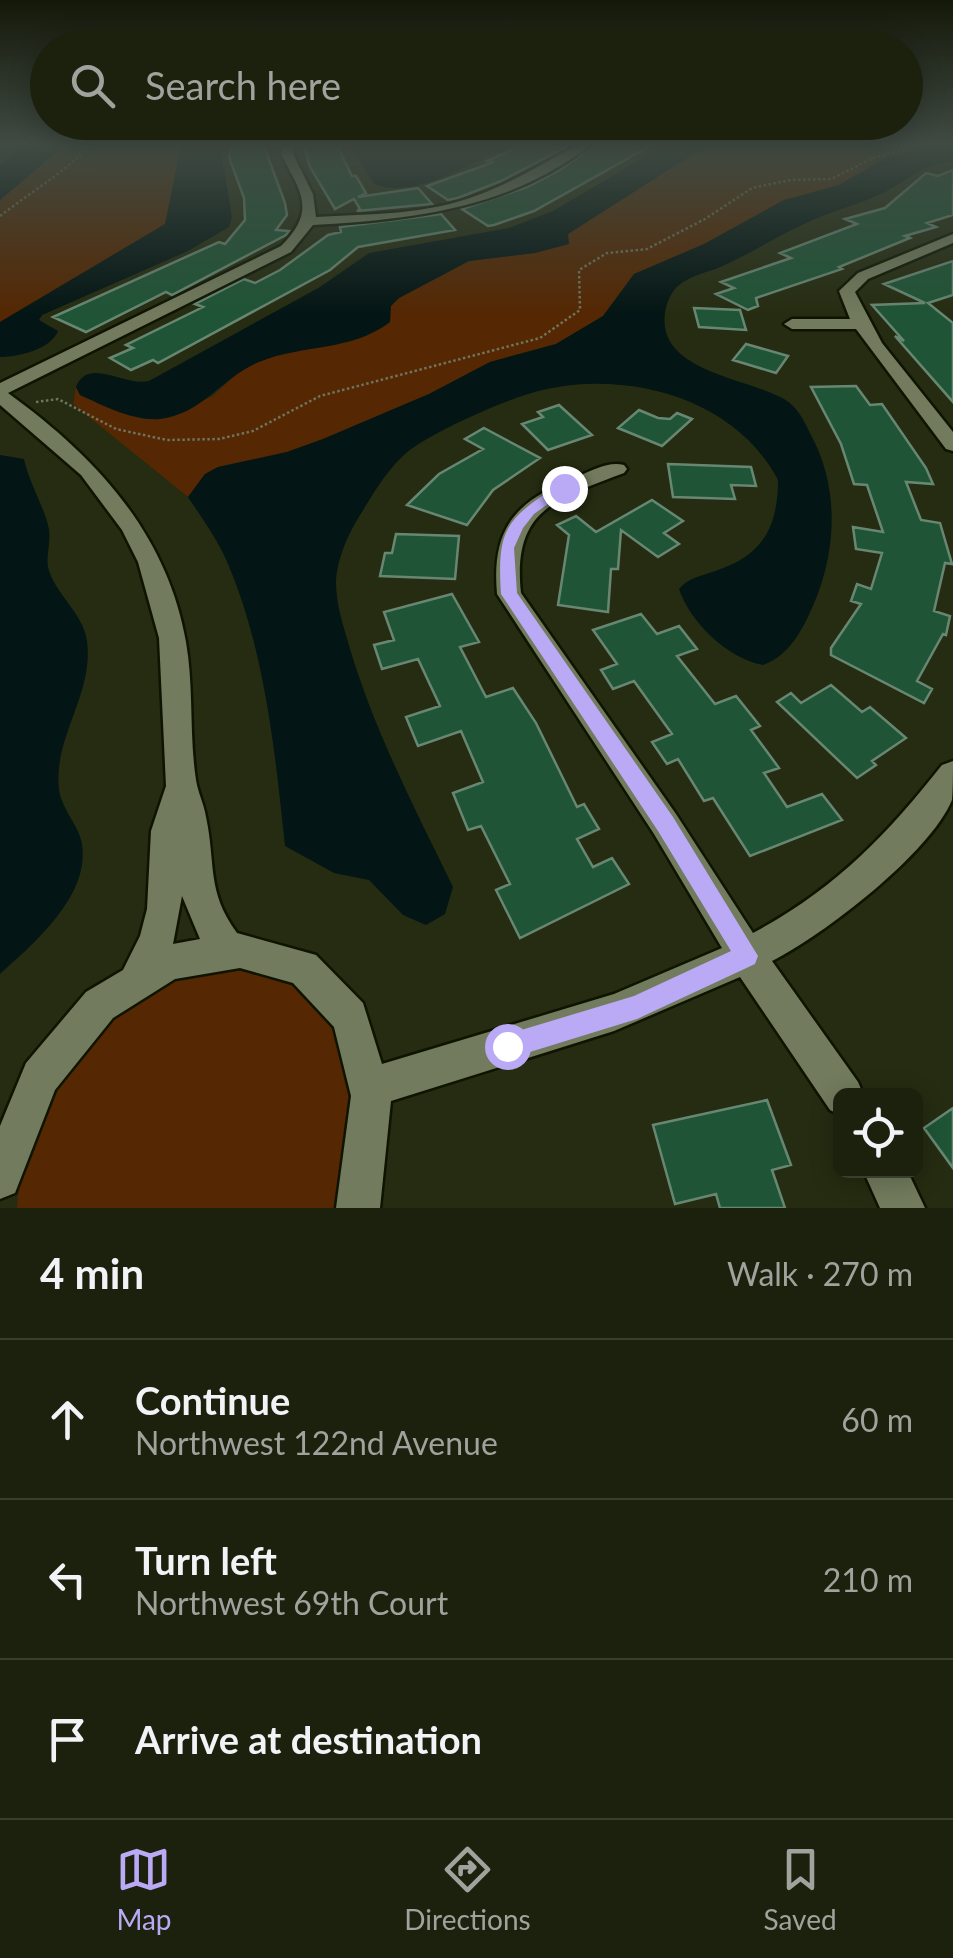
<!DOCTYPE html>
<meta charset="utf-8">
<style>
:root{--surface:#1c210d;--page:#292e1b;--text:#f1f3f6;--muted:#a0a39d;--line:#3a3e2e;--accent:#baaaf6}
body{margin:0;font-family:Lato,sans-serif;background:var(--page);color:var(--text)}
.controls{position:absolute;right:30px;bottom:30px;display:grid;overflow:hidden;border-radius:15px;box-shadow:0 5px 25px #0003}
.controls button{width:90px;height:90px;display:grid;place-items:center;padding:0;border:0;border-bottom:2px solid var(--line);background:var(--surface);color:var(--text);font:50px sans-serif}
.stop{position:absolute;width:30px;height:30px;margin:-22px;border:8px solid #baaaf6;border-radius:50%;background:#fff}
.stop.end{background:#baaaf6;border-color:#fff;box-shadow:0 2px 10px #0008}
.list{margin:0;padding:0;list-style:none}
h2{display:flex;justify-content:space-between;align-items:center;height:130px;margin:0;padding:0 40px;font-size:42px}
h2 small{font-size:32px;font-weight:400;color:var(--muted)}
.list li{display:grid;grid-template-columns:65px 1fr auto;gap:30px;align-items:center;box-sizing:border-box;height:160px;padding:0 40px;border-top:2px solid var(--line)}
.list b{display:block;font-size:38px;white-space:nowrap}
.list p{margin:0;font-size:32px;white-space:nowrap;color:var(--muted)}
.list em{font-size:32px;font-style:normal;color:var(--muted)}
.icon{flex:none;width:55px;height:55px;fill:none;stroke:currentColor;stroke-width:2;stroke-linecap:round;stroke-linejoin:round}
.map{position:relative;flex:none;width:953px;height:1208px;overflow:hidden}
.search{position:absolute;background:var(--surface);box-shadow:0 5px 25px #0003;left:30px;right:30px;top:30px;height:110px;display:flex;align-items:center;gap:25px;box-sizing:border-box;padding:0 35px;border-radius:55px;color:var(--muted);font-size:38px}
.sheet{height:610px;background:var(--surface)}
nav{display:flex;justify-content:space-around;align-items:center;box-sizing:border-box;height:140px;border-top:2px solid var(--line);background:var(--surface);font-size:28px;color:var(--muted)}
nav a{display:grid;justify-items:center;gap:5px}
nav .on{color:var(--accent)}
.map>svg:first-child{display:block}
</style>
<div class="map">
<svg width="953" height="1208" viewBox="0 0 953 1208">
<rect width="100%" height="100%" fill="#252c11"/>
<path fill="#552702" d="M64,146H181L165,224L0,322V200Z
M706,146L953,148L917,150L889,156L839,185L784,200L704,244L634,274L603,316L556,344L490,362L429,394L323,439L287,452L218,467L205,474L188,497L73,404L76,387L80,395L113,410L144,419H160L213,396L240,370L391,306L399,298L469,261L535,253L568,244V234Z
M237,965L284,979L305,993L337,1034L354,1092L337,1208H17C22,1120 77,1029 154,985C176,972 212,971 237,965Z"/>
<path fill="#031514" d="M24,146H64L0,200V166Z
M181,146H220L232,217L229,227L188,251L42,315L39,320L58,331C51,349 19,357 0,357V322L165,224Z
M506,146C470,163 415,200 374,184L351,147Z
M663,146H706L568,234L569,244L535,253L469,261L399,298L391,306L390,322C351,352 302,344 259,362C222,377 203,414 160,419C132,421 105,406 80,395L76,387C88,356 125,387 149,381L320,287L369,253L509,228L553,211Z
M953,148V161C918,166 919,173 892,188C869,202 840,208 815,219C784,232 757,250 727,264C712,272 691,274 678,286C666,297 661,319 667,335C680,373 753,381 784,399C798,407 804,421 811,435C838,485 837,544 817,596C806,623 792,655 763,665C728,659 690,622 679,589C688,578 701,576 715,571C762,556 778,528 778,480C736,400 633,371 547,389C512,396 444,427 414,447C392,462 376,489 362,512C349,532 337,558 336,582C336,606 344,627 350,649C375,732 415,809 453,887L445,914L426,925L403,915L369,880L334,873L285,846C275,752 265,651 228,564C218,540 202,518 188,497L205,474L218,467L287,452L323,439L429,394L490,362L556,344L603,316L634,274L704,244L784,200L839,185L889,156L917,150Z
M0,455L24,459C29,483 44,506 49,529C51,542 46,555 48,567C55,595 83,612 87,641C94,694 53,737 59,789C61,809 79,825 82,844C90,896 34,943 0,974Z"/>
<path fill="#1f5436" stroke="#688773" stroke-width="2.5" d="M232,146H264L285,203L287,215L276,230L289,231L286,235L172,295L166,292L86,332L53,317L219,242L225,244L245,220L244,198L229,157Z
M304,146H337L352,176H356L366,193L358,197L418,188L432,204L357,211L360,209L354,199L335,209L310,167Z
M520,146H568L501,181L458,198L448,200L427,186L494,162L487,161Z
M593,146H650L534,211L494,225L488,226L462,209L527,187L560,170Z
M953,170V215L927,223L936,227L905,236L910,238L839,267L842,269L756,298L758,306L748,310L716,294L734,288L721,282L791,258L780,253L857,224L845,219L885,208L926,173L938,176Z
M441,214L455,230L358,247L330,270L158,363L153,360L131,370L110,358L133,348L126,345L203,307L195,304L244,279L255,283L280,270L328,235L341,232L340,227Z
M953,261V295L928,303L953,323V402L895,336L904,341L872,305L925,303L884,284Z
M694,308L740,310L746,330L699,327Z
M746,344L788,356L776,373L733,360Z
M856,386L870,405L882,404L926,468L933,484L906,482L921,520L940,523L952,564L945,563L934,611L950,616L946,635L943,634L917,681L932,689L924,703L831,655V648L861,604L851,601L857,584L871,589L882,553L856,549L853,527L883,532L867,485L854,484L841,444L811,387Z
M559,405L592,435L548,450L522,424L543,417L538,412Z
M639,410L658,418L670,419L677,413L692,419L662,446L618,428Z
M484,428L540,458L493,490L467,525L407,505L439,474L483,449L465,439Z
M668,464L751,467L756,486L731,485L735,499L673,497Z
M652,500L683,521L664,533L679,544L658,557L621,530L618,569H611L608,612L558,605L569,535L557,525L576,516L596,532Z
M396,534L459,536L455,579L380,576L385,553H392Z
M452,594L479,642L460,647L486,697L513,688L536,723L577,807L584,804L599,829L577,839L593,867L612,858L629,884L520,938L496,890L510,884L481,826L468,830L453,793L483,782L461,731L418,746L406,717L440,706L418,659L382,669L374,645L394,640L384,612Z
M641,614L657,634L679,626L697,649L677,656L715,704L736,696L760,726L751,730L779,768L764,773L787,807L822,794L842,820L750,856L713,798L704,801L678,759L667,764L652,742L672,734L634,681L613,689L601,670L617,664L593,630Z
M831,685L862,712L870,707L906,738L872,761L876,765L857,778L777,702L791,693L801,703Z
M767,1100L791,1165L772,1170L785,1208H720L716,1194L675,1204L653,1125Z
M953,1108V1168L924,1128Z"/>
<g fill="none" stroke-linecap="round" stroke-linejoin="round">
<defs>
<path id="minor" d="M284,146H294L293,154L313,194L316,217C369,214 427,215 478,195C512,183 543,163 576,146H589C508,209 412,219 313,225L291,252L8,393C95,456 167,533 186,642C194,688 189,734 196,780C198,793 204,804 206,817C216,863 206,891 237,933L316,955L363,1003L382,1064L614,994L722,948L654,834L497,594C491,526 517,500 579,476C593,470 609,461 624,465L627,469L624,473C556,499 512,509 521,593L676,814L753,933C835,889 886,836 942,765L953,761C953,772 953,789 952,800C930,853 824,935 772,961L858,1082L864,1096H840V1115L830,1110L740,977L614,1031L391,1101L380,1208H336L351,1096L334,1027L293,983L240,968L175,979L113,1018L55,1090L15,1193L0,1199V1126L26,1063L86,992L123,970L140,936L147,909L151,831L166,786L159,638L138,562L122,530L81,475L0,405V383L281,246C317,210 301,193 281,154ZM182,896L200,939L173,944Z
M953,234V243L868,279L855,292L882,343L953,432V451L946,449L856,329H792L784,324L792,319H850L839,291L858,273Z
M863,1170H907L925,1208H880Z"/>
</defs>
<use href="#minor" stroke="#0e1400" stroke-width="5"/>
<path stroke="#6e745d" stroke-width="2.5" stroke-dasharray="2.5 2.5" stroke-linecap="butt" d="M0,216C31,192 62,174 90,146
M36,402L58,399L116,429L167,440L219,439L253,431L320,396L540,338L580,310L579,270L607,253L647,249L705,219L752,188L790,180L831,179L875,157L919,146"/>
<use href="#minor" fill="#727b5d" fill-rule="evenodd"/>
</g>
<linearGradient id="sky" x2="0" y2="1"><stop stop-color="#141809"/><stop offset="0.46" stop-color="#404b43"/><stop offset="1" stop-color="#404b43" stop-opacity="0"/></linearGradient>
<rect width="953" height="315" fill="url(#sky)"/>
<path fill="#baaaf6" d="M559,485L570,488L534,514L523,528L514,548L517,593L673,817L758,956L755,964L637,1019L507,1059L498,1055L494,1046L498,1037L634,996L731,951L658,831L501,594C497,530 505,519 559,485Z"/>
</svg>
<div class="controls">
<button><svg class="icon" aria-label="locate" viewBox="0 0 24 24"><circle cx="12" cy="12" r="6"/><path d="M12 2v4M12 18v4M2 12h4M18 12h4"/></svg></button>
</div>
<div class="stop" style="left:507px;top:1046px"></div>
<div class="stop end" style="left:564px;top:488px"></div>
<div class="search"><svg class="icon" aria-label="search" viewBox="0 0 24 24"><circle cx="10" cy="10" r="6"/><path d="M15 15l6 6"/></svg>Search here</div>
</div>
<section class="sheet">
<h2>4 min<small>Walk · 270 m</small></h2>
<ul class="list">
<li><svg class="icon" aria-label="ahead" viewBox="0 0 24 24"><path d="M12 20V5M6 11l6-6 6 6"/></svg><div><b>Continue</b><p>Northwest 122nd Avenue</p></div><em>60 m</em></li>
<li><svg class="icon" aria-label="left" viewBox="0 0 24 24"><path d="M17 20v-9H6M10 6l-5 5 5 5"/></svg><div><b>Turn left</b><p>Northwest 69th Court</p></div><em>210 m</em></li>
<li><svg class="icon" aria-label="arrive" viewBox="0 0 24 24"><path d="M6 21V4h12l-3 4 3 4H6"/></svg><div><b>Arrive at destination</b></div></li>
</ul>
</section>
<nav>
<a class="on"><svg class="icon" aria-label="map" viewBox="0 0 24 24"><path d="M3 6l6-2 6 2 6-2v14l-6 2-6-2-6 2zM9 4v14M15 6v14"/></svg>Map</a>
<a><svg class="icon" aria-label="directions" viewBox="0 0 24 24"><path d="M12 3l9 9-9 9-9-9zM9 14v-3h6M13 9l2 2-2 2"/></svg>Directions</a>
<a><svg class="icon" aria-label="saved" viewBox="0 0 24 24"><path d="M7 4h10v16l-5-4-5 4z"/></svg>Saved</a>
</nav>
